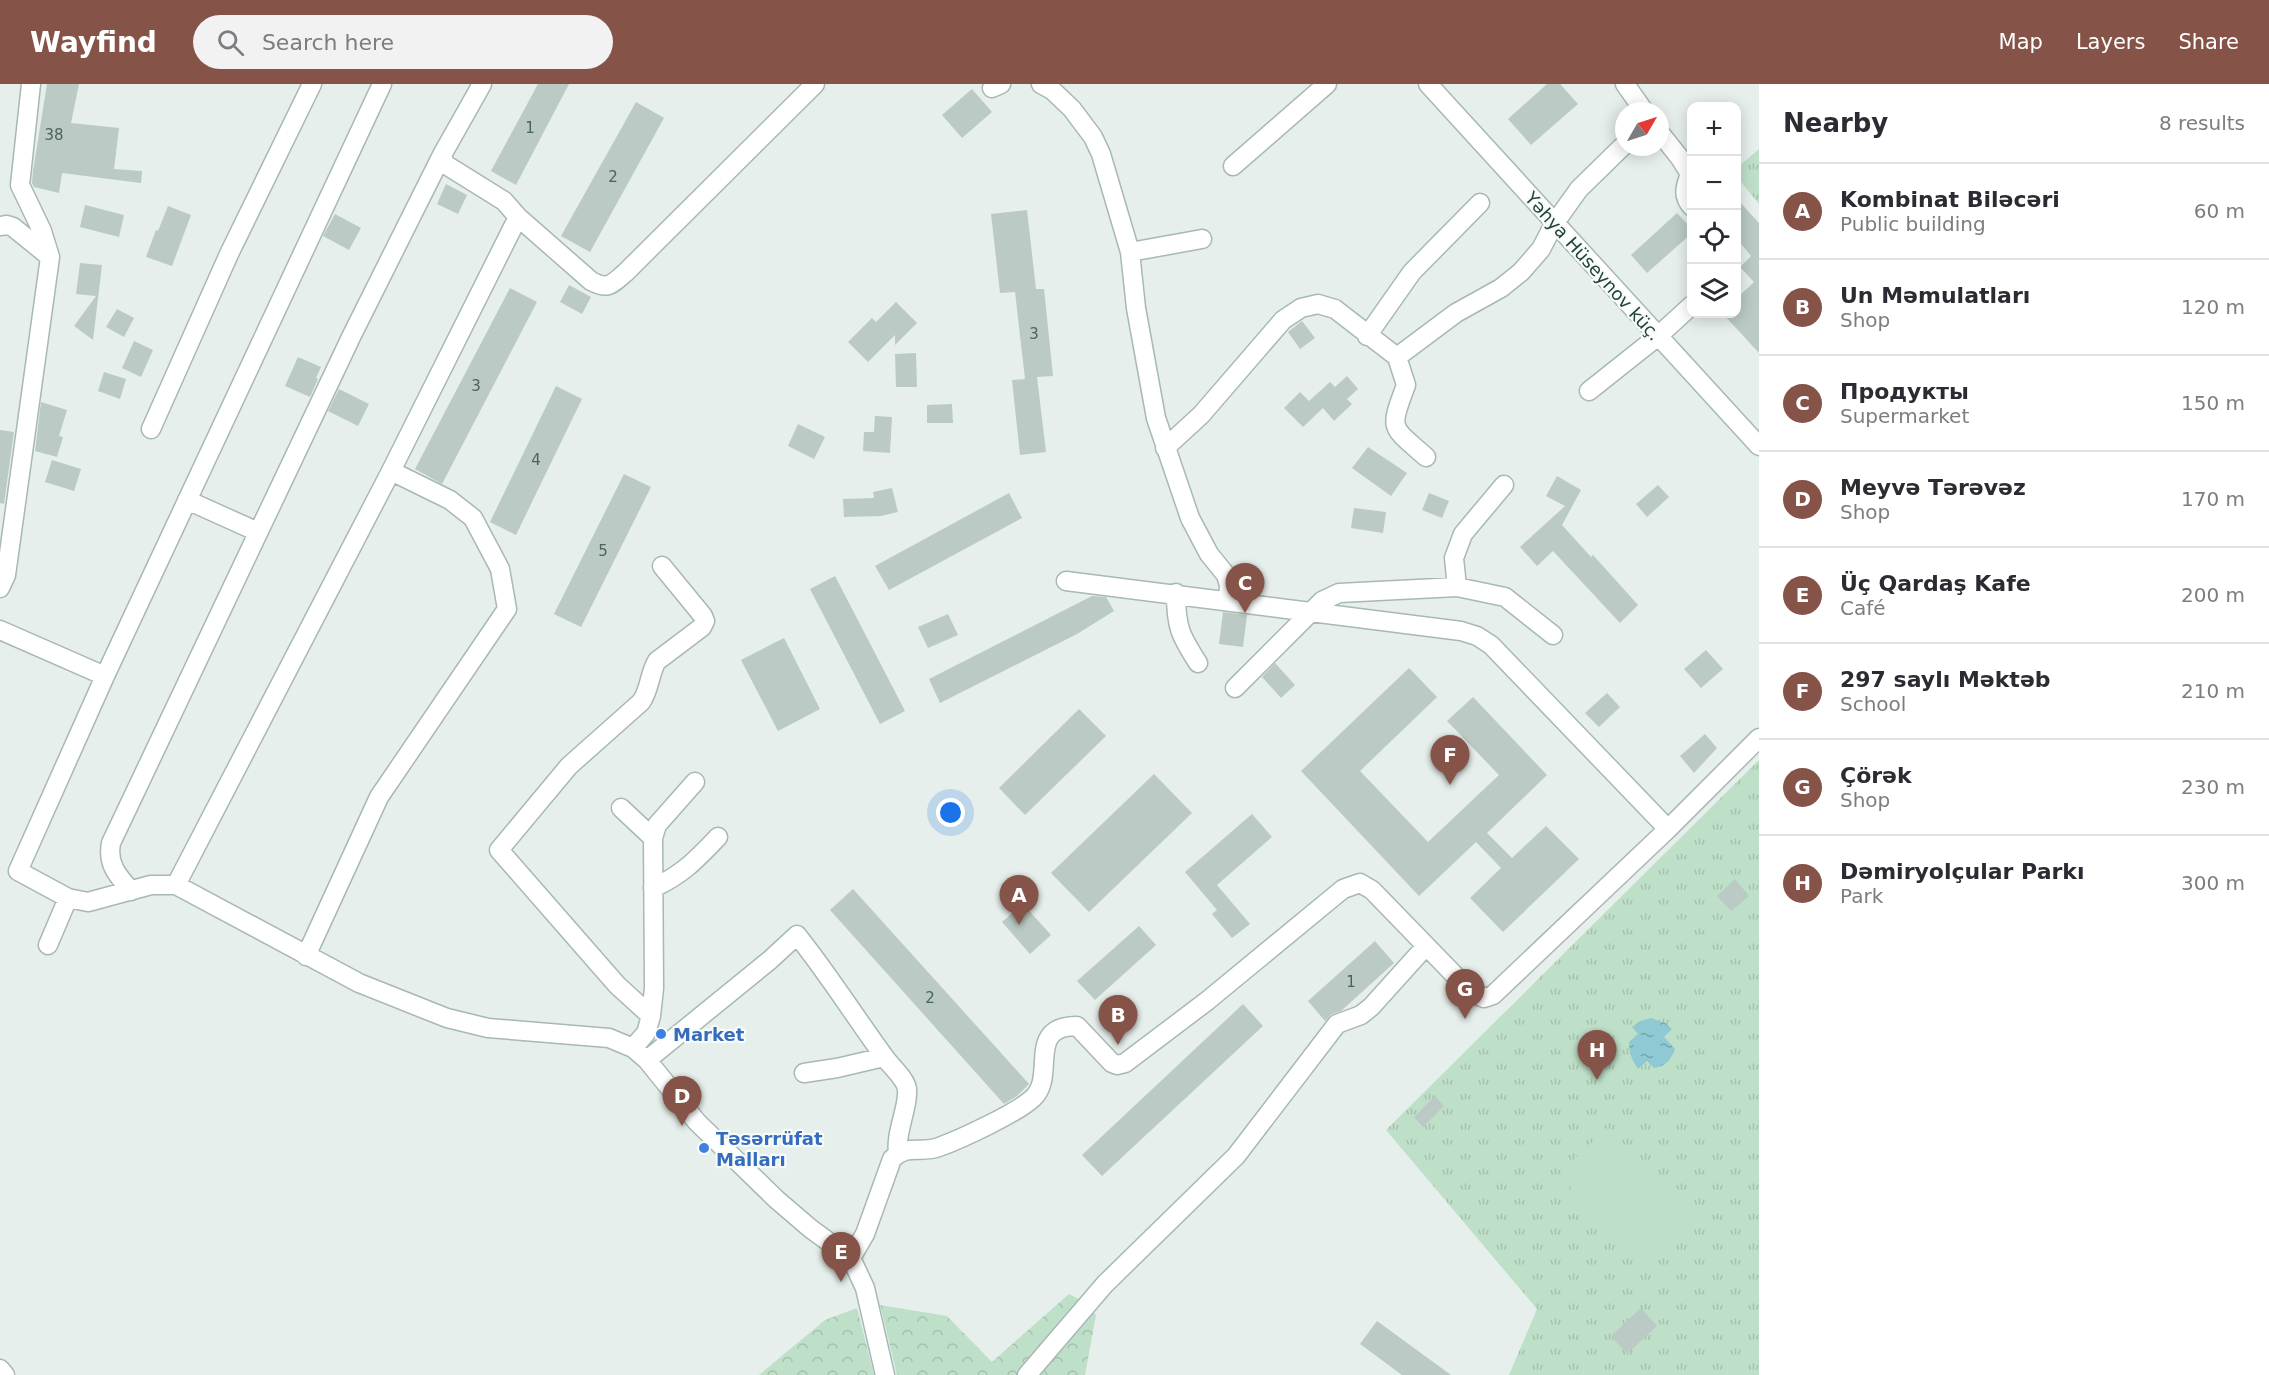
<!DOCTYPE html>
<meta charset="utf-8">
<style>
:root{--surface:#fff;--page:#f2f2f3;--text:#2b2b33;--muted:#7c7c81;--line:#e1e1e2;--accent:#855347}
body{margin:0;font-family:"DejaVu Sans",sans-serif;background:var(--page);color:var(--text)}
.controls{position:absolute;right:18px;top:18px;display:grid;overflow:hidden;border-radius:12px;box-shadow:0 3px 15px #0003}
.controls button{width:54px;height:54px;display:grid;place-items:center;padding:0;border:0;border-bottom:2px solid var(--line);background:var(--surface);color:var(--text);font:30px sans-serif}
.compass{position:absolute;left:1615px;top:18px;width:54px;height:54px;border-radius:50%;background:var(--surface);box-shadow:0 3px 15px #0003;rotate:51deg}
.you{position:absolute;left:951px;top:729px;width:21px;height:21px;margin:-15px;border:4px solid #fff;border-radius:50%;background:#1a73e8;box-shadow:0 0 0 9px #1a73e833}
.badge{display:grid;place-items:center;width:39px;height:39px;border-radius:50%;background:var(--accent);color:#fff;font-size:20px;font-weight:700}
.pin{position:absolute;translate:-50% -50px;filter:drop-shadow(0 2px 3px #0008)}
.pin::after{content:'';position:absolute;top:32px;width:21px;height:18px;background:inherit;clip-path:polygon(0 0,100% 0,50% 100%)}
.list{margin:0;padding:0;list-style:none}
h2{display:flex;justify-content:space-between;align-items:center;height:78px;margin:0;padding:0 24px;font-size:26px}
h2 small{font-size:20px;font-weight:400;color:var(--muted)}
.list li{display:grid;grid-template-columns:39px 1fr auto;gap:18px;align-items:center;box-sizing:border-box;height:96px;padding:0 24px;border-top:2px solid var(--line)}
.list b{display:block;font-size:22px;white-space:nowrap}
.list p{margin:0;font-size:20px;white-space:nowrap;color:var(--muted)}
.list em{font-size:20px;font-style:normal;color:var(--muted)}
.icon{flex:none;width:33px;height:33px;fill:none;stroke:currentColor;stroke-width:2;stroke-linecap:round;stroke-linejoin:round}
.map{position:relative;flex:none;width:1759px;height:1291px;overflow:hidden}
header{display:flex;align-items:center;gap:36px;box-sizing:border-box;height:84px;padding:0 30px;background:var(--accent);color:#fff}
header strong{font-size:28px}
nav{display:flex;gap:33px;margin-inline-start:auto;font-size:21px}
.search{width:420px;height:54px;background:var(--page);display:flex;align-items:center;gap:15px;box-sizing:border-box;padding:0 21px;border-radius:33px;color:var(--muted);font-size:22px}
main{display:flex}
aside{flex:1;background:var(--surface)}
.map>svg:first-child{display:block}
</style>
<header>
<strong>Wayfind</strong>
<div class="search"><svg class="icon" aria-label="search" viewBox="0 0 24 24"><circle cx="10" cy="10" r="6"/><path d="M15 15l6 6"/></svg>Search here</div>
<nav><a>Map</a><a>Layers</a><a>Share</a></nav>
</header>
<main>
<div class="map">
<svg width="1759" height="1291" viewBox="0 0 1759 1291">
<defs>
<pattern id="grass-tufts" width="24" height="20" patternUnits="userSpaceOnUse" patternTransform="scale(1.5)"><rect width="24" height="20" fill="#bfe0c8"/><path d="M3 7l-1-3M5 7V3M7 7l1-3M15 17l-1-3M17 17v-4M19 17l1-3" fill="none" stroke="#a4c1ad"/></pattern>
<pattern id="forest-crowns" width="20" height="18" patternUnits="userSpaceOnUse" patternTransform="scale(1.5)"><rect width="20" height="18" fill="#bfe0c8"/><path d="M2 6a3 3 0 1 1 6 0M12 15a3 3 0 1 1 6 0" fill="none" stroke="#a4c1ad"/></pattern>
<pattern id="water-ripples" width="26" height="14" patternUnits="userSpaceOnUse" patternTransform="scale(1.5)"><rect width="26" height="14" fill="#8ec9d4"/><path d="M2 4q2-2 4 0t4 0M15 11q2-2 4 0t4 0" fill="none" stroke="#74a5ad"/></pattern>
</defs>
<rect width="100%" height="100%" fill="#e6efeb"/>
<path fill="url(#grass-tufts)" d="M1759,65V120L1737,93L1736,85Z
M1759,676V1291H1509L1537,1225L1386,1046Z"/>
<path fill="url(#forest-crowns)" d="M1069,1210L1085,1218L1096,1231L1085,1291H897L880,1221L947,1232L992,1278Z
M857,1224L874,1291H759L825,1236Z"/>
<path fill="#bfe0c8" d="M1608,1043L1697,1138L1647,1185L1558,1091Z"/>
<path fill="url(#water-ripples)" d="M1651,934L1665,939L1672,945L1664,953L1675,965C1671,976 1666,982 1654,984L1647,977L1638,985C1632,976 1629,969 1629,958L1638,950L1632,943L1640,937Z"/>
<path fill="#bbcac4" d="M47,0H79L71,39L119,44L114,85L142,87L141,99L62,89L59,109L34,103L32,99L33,87Z
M538,0H569L516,101L491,87Z
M1547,0H1560L1578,20L1531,61L1508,35Z
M972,5L992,28L962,54L942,31Z
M636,18L664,34L590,168L561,152Z
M446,100L467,111L458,130L437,120Z
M1737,115L1759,139V269L1723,230H1737V214L1754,198L1740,183L1751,172L1737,155Z
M85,121L124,131L119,153L80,143Z
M168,122L191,131L172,182L146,173L156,146L158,147Z
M1027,126L1036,205H1044L1053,292L1037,293L1046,368L1020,371L1012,296L1025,295L1015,208L1000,209L991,130Z
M1677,129L1692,145V149L1647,189L1631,171Z
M335,130L361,144L349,166L323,152Z
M80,179L102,181L93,256L74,242L96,212L76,210Z
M569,201L591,213L582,230L560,218Z
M510,204L537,218L442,400L415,385Z
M896,218L917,239L895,261V251L868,278L848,258L872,234L876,238Z
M117,225L134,234L124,253L106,243Z
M1302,237L1315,254L1300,265L1288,248Z
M134,257L153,266L141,293L122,284Z
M916,269L917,303H896L895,270Z
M298,273L321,283L316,294L318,295L310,313L285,302Z
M104,288L126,295L120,315L98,307Z
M1347,292L1358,305L1347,315L1352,320L1334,337L1323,324L1303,343L1284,324L1300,308L1309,317L1330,298L1335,303Z
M556,302L582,315L516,451L490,438Z
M339,305L369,320L358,342L328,327Z
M41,318L67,326L59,352L63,353L57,373L35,367Z
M952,320L953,339H927V321Z
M875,332L892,333L890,369L863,367L864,348H874Z
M798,340L825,353L814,375L788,362Z
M0,346L14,348L4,420L0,419Z
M1368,363L1407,389L1391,412L1352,384Z
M52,376L81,385L74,407L45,398Z
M624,390L651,403L581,543L554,530Z
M1557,392L1581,406L1562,441L1591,473L1593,471L1638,521L1620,539L1553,467L1537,482L1520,463L1565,422L1546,412Z
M1658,401L1669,413L1647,433L1636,420Z
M892,404L898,428L881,432L844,433L843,415L874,414L873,408Z
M1009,409L1022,434L889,506L875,482Z
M1429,409L1449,417L1442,434L1422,426Z
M1354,424L1386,428L1383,449L1351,444Z
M835,492L905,627L880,640L810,505Z
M1092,512L1106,513L1114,527L1077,550L940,619L929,595Z
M1223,528L1247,531L1243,563L1219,560Z
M948,530L958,551L928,564L918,543Z
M784,554L820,625L778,647L741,576Z
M1706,566L1723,585L1701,604L1684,585Z
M1275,579L1295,601L1281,614L1262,593Z
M1409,584L1437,613L1360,687L1428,758L1499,691L1447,637L1473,613L1547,691L1487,749L1512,774L1546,742L1579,775L1503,848L1470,814L1501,784L1476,758L1419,812L1301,687Z
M1607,609L1620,623L1599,643L1585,629Z
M1079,625L1106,652L1025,731L999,704Z
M1705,650L1717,664L1694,689L1680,672Z
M1154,690L1192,729L1089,828L1051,789Z
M1252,730L1272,753L1217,801L1250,840L1232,854L1212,830L1217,826L1185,788Z
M1735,795L1749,812L1731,827L1717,812Z
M853,805L1029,1000L1017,1012L1004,1020L830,826Z
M1023,820L1051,851L1030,870L1002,838Z
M1139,842L1156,861L1095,916L1077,897Z
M1375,857L1394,879L1341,927L1332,930L1325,937L1308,917Z
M1243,920L1263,942L1102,1092L1082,1071Z
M1435,1012L1444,1022L1423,1043L1414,1033Z
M1641,1224L1657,1242L1627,1270L1611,1252Z
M1377,1237L1451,1291H1402L1360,1260Z"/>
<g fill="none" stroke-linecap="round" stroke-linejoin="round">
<defs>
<path id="minor" d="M382,0L105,592L18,787L68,814L88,818L151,801H176L359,899L447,934L488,944L609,954L633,964L647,976L697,1038L776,1115L811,1145L851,1174L865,1204L885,1291
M1041,0L1052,6L1072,25L1093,53L1101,70L1130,168L1136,224L1156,334L1190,434L1209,470L1226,491L1229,501L1228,516
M1428,0L1759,362
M1625,0L1644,27
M992,4L1001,0
M1660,49L1680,74L1690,90C1685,103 1682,112 1692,123
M442,71L445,80L451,84L504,117L518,133L591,197C608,206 611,201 625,189L815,0
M1233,82L1327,0
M0,142L7,141L13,143L50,173
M1130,168L1202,155
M1367,252L1412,188L1480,119
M1397,273L1406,301C1389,347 1390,341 1426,373
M1589,307L1657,253L1692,221
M151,345L229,170L312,0
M1165,364L1201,331L1283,236L1301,224L1318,220L1335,225L1397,273L1456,229L1501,204L1521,188L1541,165L1554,140L1579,105L1624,61
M187,416L258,448
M1066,497L1461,547L1477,552L1491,561L1668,745
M1457,503L1454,474L1463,450L1504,401
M0,504L6,491L50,173L42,147L20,101L31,0
M1176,509C1176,543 1180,551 1198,579
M0,546L105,592
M1235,604L1322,517L1339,509L1457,503L1505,513L1553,551
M621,724L653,754
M176,801L391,387L518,133
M653,804C682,791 696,776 718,753
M131,807C117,791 107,780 111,759L352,251L442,71L482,0
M48,861L68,814
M306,872L379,713L507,525L500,485L473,434L450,416L391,387
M651,932L617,901L499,766L569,682L641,618C650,606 649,590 657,577L702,543L705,537L703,532L662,482
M633,964L646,949L651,932L654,904L653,754L657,741L695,698
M647,976L770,876L797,851C828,890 854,931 883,971C889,981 905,993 907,1005C909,1023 895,1048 898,1069
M804,989L837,984L884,973
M851,1174L865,1150L892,1075C908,1059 920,1070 939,1063C961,1055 1017,1029 1033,1014C1057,992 1025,942 1077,942L1112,979L1117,981L1125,979L1207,917L1343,805L1360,799L1372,806L1471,908L1484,914L1493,911L1668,745L1759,654
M0,1285L5,1291
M1027,1291L1105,1200L1236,1072L1337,940L1361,931L1371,923L1426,862"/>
</defs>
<use href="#minor" stroke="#a8b8b2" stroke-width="21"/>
<use href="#minor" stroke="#fff" stroke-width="18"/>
</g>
<g fill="#3f7fe0" stroke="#f7fbf9" stroke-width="2">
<circle cx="661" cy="950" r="6"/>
<circle cx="704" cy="1064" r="6"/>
</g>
<g text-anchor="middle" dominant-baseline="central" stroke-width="4.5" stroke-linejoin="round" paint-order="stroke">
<g font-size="15" fill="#4a645c">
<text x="530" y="44">1</text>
<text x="54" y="51">38</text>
<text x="613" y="93">2</text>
<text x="1034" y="250">3</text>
<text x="476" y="302">3</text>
<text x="536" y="376">4</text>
<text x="603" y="467">5</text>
<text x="1351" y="898">1</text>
<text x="930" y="914">2</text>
</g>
<g font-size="18" fill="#24423a" stroke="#f7fbf9">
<text transform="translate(1593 182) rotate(48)">Yəhya Hüseynov küç.</text>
</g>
<g font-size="18" font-weight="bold" fill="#366cbe" stroke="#f7fbf9" text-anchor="start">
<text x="673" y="950">Market</text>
<text x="716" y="1054">Təsərrüfat<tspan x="716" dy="21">Malları</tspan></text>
</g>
</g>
</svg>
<div class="controls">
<button>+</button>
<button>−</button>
<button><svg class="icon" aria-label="locate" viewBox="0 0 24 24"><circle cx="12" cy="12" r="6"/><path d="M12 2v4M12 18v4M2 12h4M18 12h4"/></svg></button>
<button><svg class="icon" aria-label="layers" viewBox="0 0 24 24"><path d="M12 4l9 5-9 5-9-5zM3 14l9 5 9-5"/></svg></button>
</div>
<svg class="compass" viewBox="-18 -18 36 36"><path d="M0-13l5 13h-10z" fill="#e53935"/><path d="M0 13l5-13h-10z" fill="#7c7c81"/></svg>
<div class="you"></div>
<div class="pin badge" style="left:1019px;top:841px">A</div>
<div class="pin badge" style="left:1118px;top:961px">B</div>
<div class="pin badge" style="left:1245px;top:529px">C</div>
<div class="pin badge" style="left:682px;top:1042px">D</div>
<div class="pin badge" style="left:841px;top:1198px">E</div>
<div class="pin badge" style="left:1450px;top:701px">F</div>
<div class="pin badge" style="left:1465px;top:935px">G</div>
<div class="pin badge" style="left:1597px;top:996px">H</div>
</div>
<aside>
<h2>Nearby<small>8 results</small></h2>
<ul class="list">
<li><span class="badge">A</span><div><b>Kombinat Biləcəri</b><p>Public building</p></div><em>60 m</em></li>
<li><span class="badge">B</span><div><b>Un Məmulatları</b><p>Shop</p></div><em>120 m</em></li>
<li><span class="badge">C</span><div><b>Продукты</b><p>Supermarket</p></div><em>150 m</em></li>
<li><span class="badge">D</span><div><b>Meyvə Tərəvəz</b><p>Shop</p></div><em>170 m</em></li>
<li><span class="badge">E</span><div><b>Üç Qardaş Kafe</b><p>Café</p></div><em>200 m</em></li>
<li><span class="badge">F</span><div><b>297 saylı Məktəb</b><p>School</p></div><em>210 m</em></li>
<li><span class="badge">G</span><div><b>Çörək</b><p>Shop</p></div><em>230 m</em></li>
<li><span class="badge">H</span><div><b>Dəmiryolçular Parkı</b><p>Park</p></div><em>300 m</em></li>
</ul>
</aside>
</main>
